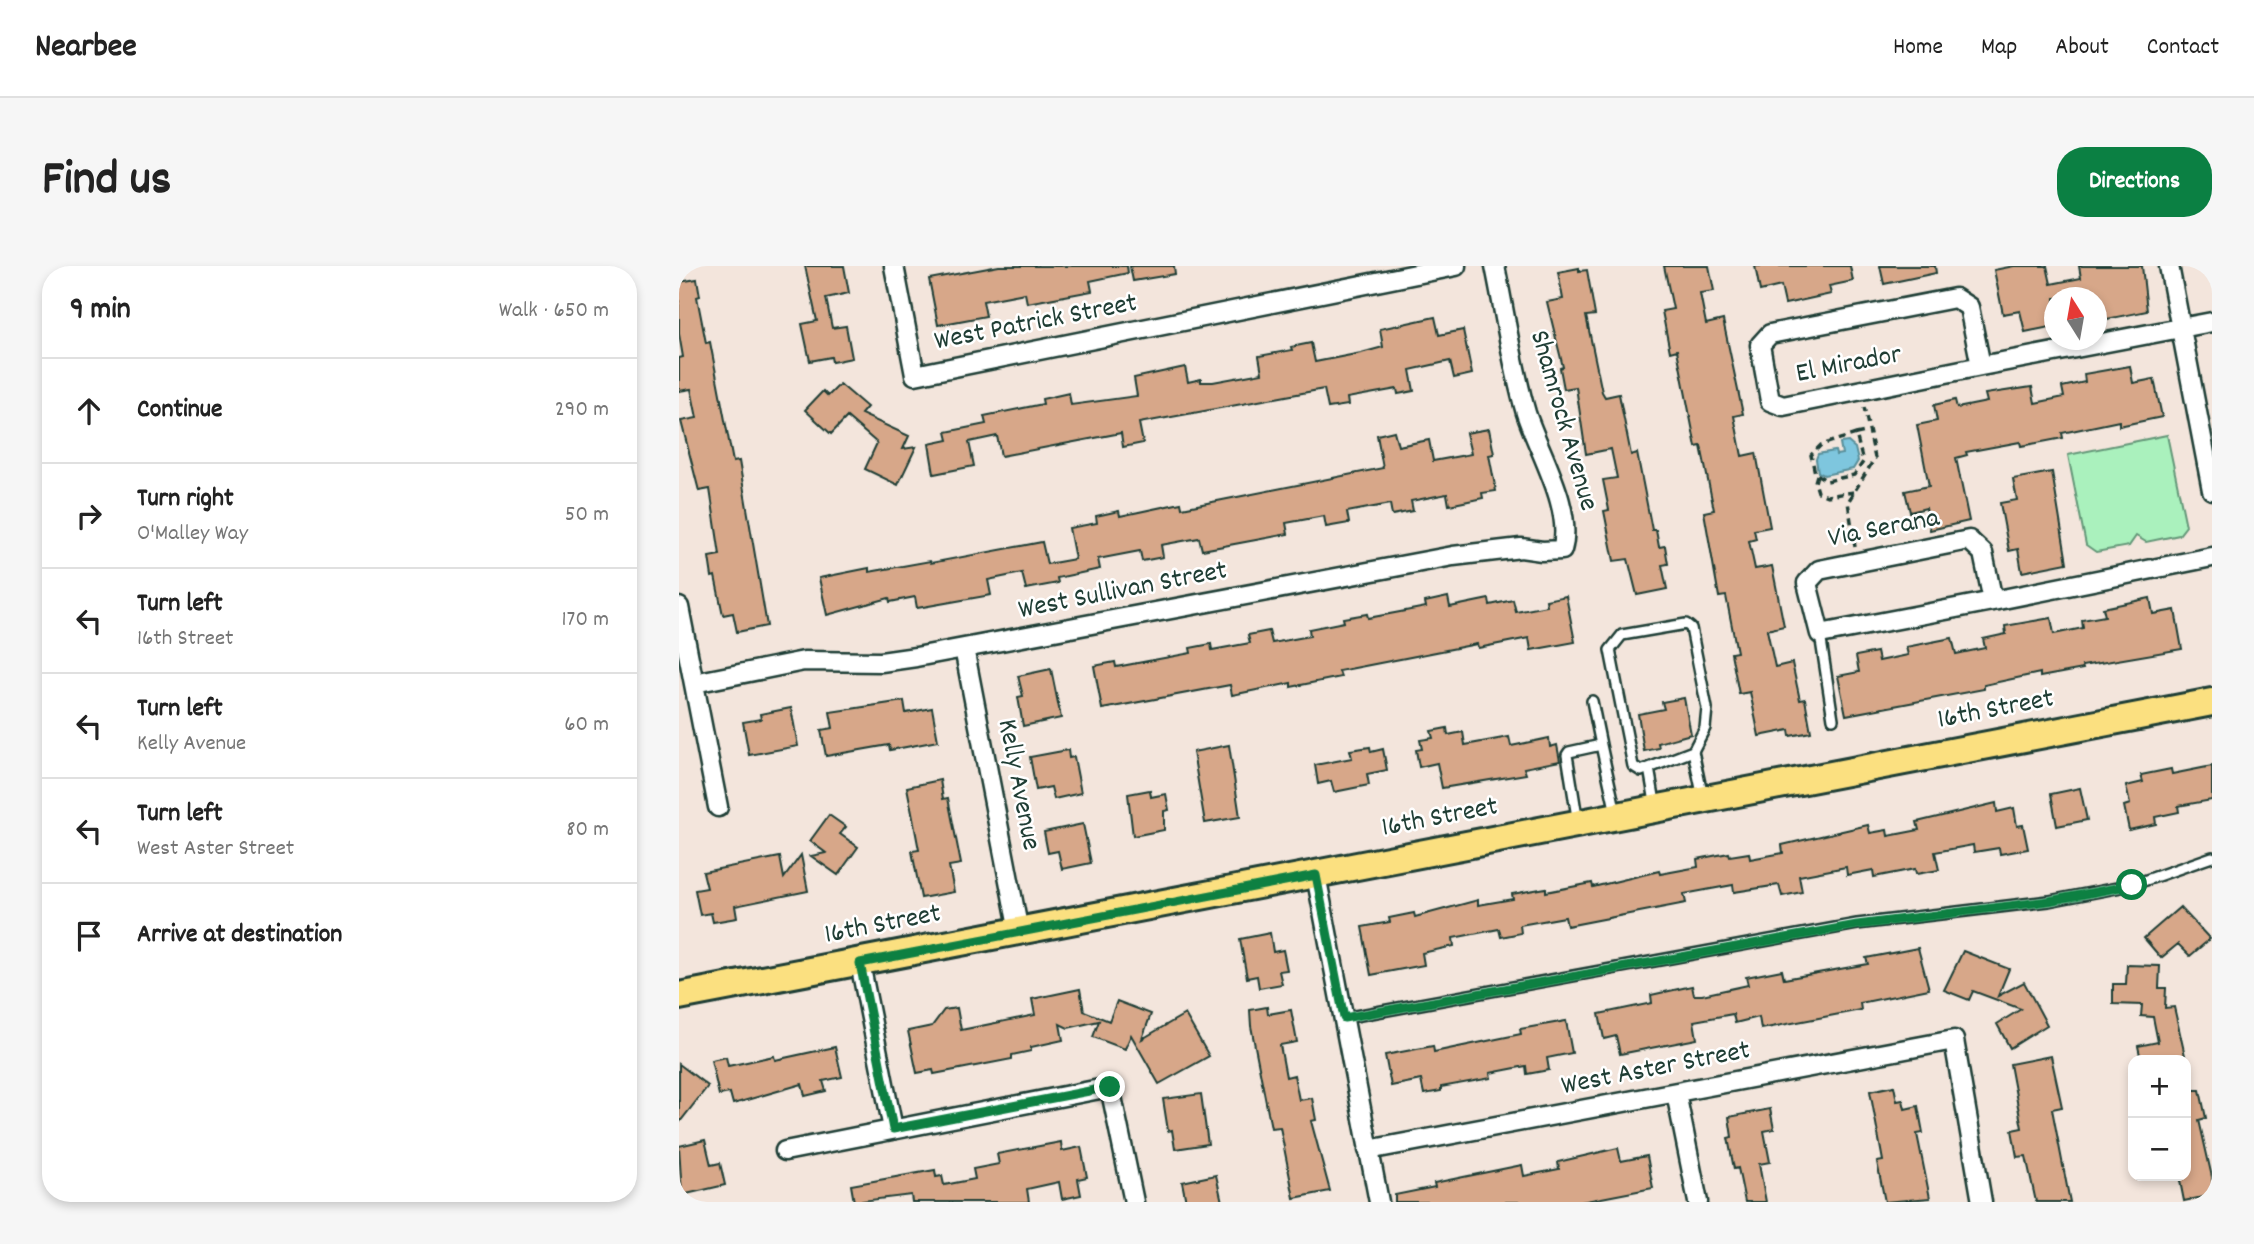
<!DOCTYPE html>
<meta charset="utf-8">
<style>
:root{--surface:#fff;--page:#f6f6f6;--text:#222;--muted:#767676;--line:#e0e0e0;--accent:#0b8043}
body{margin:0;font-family:Dekko,sans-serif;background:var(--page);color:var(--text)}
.controls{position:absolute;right:21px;bottom:21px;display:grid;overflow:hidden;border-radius:14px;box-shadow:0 4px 10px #0003}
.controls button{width:63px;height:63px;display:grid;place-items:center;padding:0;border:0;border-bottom:2px solid var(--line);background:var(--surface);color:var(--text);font:35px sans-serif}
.compass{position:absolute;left:1365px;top:21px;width:63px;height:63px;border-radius:50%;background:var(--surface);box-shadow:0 4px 10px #0003;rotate:349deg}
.stop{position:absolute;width:21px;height:21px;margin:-16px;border:5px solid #0b8043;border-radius:50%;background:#fff}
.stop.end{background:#0b8043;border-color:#fff;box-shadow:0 2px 7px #0008}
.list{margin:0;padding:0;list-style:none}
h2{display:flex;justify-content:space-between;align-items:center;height:91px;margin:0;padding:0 28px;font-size:30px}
h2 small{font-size:23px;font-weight:400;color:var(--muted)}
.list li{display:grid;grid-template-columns:46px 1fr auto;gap:21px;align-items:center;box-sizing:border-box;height:105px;padding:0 28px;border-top:2px solid var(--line)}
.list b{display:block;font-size:26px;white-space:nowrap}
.list p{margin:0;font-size:23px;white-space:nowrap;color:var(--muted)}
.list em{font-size:23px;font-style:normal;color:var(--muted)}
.icon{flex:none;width:38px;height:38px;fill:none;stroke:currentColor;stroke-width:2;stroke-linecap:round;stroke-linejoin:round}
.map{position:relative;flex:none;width:1533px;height:936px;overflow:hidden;border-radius:28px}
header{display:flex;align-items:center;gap:42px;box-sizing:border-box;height:98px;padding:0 35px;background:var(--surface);border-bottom:2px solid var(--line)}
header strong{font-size:33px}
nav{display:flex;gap:38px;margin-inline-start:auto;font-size:24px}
.intro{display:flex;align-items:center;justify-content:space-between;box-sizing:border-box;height:168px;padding:0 42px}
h1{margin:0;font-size:49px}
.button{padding:18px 32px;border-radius:28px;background:var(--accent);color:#fff;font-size:24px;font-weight:700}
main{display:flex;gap:42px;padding:0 42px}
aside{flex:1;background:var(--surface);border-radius:28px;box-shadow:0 4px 10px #0003}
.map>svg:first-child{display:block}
</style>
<header>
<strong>Nearbee</strong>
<nav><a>Home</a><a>Map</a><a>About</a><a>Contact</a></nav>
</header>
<div class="intro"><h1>Find us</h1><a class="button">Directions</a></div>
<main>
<aside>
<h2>9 min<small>Walk · 650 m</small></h2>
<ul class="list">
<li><svg class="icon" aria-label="ahead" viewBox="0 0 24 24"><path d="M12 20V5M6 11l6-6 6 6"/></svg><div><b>Continue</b></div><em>290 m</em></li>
<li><svg class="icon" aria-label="right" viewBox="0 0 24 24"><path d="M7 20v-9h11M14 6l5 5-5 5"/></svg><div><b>Turn right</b><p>O'Malley Way</p></div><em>50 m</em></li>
<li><svg class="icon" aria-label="left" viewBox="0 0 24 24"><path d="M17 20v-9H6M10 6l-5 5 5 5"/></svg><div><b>Turn left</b><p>16th Street</p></div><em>170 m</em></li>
<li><svg class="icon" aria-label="left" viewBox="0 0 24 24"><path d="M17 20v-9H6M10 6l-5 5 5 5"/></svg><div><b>Turn left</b><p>Kelly Avenue</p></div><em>60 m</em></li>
<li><svg class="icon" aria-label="left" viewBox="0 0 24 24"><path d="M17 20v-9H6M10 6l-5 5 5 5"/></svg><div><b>Turn left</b><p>West Aster Street</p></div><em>80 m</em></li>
<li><svg class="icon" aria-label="arrive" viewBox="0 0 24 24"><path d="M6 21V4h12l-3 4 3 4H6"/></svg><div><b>Arrive at destination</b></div></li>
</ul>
</aside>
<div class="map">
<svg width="1533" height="936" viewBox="0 0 1533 936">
<rect width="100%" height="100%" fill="#f3e5dc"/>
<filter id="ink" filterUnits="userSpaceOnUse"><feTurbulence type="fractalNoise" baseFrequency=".0143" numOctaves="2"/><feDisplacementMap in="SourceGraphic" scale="14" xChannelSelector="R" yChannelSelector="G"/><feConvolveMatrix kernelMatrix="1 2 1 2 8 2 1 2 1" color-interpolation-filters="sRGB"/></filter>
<g filter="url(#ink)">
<path fill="#aaf1bd" stroke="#649778" stroke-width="2" d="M1488,169L1507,260L1500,269L1467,276L1457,270L1450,280L1417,286L1407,279L1389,189Z"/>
<path fill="#7ec6de" stroke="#588f9a" stroke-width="2" d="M1169,176L1176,182L1179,195L1174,203L1145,209L1139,206L1137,193L1139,188L1156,185L1157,189L1163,188L1161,177Z"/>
<path fill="#d7a789" stroke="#1f3d34" stroke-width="2" d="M126,0H165L170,27L147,32L153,62L167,60L173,92L153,96L152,91L131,95L123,58L138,55Z
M320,0H448L449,7L411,15L413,25L348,37L346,27L304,35L307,50L259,59L250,13Z
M451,0H495L496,8L454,15Z
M985,0H1030L1035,25L1021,27L1027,58L1044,54L1064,148L1055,150L1063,190L1077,187L1091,261L1075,264L1077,273L1070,275L1076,303L1093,300L1105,360L1088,364L1096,401L1113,397L1121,434L1126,433L1132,466L1111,470L1110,464L1080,470L1071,426L1060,428L1052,387L1058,386L1047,330L1040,331L1025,246L1035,244L1022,180L1017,181L998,84L991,86L983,45L994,43Z
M1076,0H1171L1174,15L1150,20L1152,28L1106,38L1102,20L1081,25Z
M1201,0H1256L1257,7L1205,18Z
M1335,0H1368L1372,18L1402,12L1400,0H1463L1468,45L1418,55V32H1376V60L1346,66L1341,45L1324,48L1315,4Z
M900,2V5L908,4L916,49L907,50L923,126L926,131L940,128L952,189L958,187L973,264H977L980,281L986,280L989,298L983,299L988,323L958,329L949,293L935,295L925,245L930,244L924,214L938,212L932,183L907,188L897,121L885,123L881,102L884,101L868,36L884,33L879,6Z
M18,13L21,30L18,31L27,77L31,76L54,196L60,195L88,360L58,366L54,347L44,349L36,310L33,311L30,291L41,289L31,223L20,225L2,155L18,152L12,123L0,125V92L4,91L0,68V16Z
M756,51L760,69L784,64L793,108L775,112L771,95L731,104L735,125L719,128L718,123L668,132L669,139L649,142L645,123L460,157L464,177L444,181L442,167L322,190L318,170L290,176L295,200L255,208L250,178L269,174L267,166L307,158L305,150L364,138L363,133L390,127L392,139L458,130L455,112L506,101L509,116L522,113V116H534L583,107L580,90L613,84L612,81L632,77L636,96L682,87L704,81L701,63Z
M1451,100L1454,117L1475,113L1483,151L1440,160V155L1383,167L1384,172L1342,180L1341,176L1287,186L1288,189L1277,192L1290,255L1251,264L1247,242L1231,246L1226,225L1250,220L1238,159L1258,155L1255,139L1276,134L1278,142L1308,136L1306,128L1353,121L1356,137L1385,131L1383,121L1406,116L1405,108Z
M161,118L188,141L182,148L230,170L224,183L237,181L219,219L186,203L198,177L168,151L152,168L126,144L144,125L149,130Z
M810,163L815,188L810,189L817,225L803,227L804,232L770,239L768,228L732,235L734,245L713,249L711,238L668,246L670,257L647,261L645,250L607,257L609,268L523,284L520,272L482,279L484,291L463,295L461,285L419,293L421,303L378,312L379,317L347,323L343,307L309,314L312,329L238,342L236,331L211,336L210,332L148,349L140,312L190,302V306L251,295L252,297L363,276L368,298L396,293L390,262L418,257L417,250L440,245L441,250L502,237L503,242L704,202L698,169L715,165L719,180L750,174L754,195L792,188L787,167Z
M1373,206L1388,297L1343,306L1339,283L1330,285L1321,237L1338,234L1334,213Z
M887,330L896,376L852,384L850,372L799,382L798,378L660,405L662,411L612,421V417L553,429L551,419L423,443L415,400L436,396L437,401L512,387L511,382L532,378L533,384L571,377L569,369L590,365L593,377L631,370L630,363L665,356L664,352L688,348L689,352L721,346L747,341L746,336L769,331L771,341L810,333L811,339L834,334L837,346L868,340L867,334Z
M1471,332L1474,348L1496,344L1503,383L1403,400L1404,403L1361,411V407L1305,419V423L1167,449L1159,410L1180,406L1177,390L1198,386L1200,395L1229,389L1227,381L1273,372L1277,388L1306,382L1304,373L1327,368L1326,360L1372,352L1375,368L1404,362L1403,354L1426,350L1424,342Z
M372,403L382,452L344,460L339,431L344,430L339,410Z
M1005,432L1012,468L979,477L980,482L965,485L959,448L985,443L983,436Z
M225,435L227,447L253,442L259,475L211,484L210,479L147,490L142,464L154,462L151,446Z
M112,442L119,480L70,489L64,456L82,453L81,448Z
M768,462L769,469L784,466L786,479L830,471L832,480L870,472L871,481L878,479L881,495L845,502L847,508L763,522L758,497L740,501L737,484L743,483L741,474L754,472L752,465Z
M550,479L561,551L526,557L514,486Z
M691,481L692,486L704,483L708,504L688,508L690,519L655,526L652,515L639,518L636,499L673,492L671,484Z
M389,484L390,492L395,491L402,527L375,533L372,521L357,524L351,491Z
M1533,500V534L1499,540L1500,546L1476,551L1477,558L1450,564L1445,540L1451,538L1447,520L1464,516L1462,509L1492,503L1493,508Z
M261,514L264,533L269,532L282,598L270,600L275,626L242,632L233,585L240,584L228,521Z
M1401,522L1408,554L1378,560L1372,528Z
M471,524L472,531L487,528L490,544L485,545V564L454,570L449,528Z
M1317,537L1318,546L1335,542L1338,560L1344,559L1349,583L1321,588L1320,582L1295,586L1294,579L1256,586L1260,604L1237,608L1236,603L1195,611L1194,604L1168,609L1167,601L1120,610L1123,626L1103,630L1100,619L1055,626L1054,619L1005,628L1007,637L888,660L886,651L841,659L842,667L822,671L820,663L774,672L775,680L743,687L745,699L692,709L683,661L711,656L710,652L735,647L736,651L799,634V639L834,633L833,628L867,622V626L913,617L914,621L980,605L981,608L1019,601L1018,593L1050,587L1051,590L1070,587L1071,593L1104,587L1103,579L1189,559L1191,567L1208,564L1209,570L1240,564L1238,556Z
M150,549L167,561L161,568L179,581L159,609L132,590L147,587L131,575Z
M404,558L412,597L383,603L379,585L369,587L365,566Z
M122,589L129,625L56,640L58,652L34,656L32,647L21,649L16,624L28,622L24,606L101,591L105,612Z
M1501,641L1531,673L1511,690L1499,678L1482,692L1465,672Z
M591,667L594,686L604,684L608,704L600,705L603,718L580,722L578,710L568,712L561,673Z
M1239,682L1250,723L1181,737L1182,744L1082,763L1080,751L1056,757L1054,748L1015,755L1018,773L941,788L937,770L925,773L920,748L973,737L972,729L1013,720L1015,729H1023L1069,719L1067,711L1103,704L1105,713L1189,698L1187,692Z
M1284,685L1330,703L1319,730L1345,716L1368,759L1331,782L1318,758L1342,743L1294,725L1290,734L1265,724Z
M1448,699L1481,700L1480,722H1487L1486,742L1495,741L1507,794H1462L1459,780L1479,776L1474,751L1462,750L1463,739L1434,738V718H1447Z
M401,723L405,745L430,755L438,735L472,748L463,773L506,748L530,790L480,818L452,769L446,783L414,771L420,755L389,762L381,758L384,774L352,781V785L333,789V793L255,808L254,804L238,807L229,765L253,760L265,744L278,742L282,764L356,749L353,733Z
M588,741L589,748L612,744L618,776L601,779L607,811L615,809L620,834L633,832L637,854L632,855L651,925L615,932L601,861L592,862L572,760L571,744Z
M887,755L893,787L868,792L870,804L848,808L847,800L811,807L812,812L762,821V825L745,828L742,814L712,820L706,789L754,780L755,786L842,768L841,763Z
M156,781L163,811L144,815L147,825L126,830L123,818L54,838L51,827L40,829L32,794L47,791L49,800L95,790L96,794Z
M1372,790L1383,841L1373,843L1391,936H1357L1347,890L1338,891L1333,864L1343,862L1331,798Z
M0,798L29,820L0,857Z
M1215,820L1218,835L1224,834L1226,843L1239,840L1244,867L1238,868L1251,932L1206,936L1198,896L1204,895L1191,825Z
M1507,824H1521L1527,852L1520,854L1533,911V929L1505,935L1500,910H1507Z
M522,828L529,878L496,883L493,864L489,865L484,833Z
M1091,843L1095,863L1085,865L1091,896L1080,898L1087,936H1066L1059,902L1055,903L1049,872L1053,871L1050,851Z
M26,874L32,899L41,897L46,919L3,929L0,880Z
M382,876L383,885L402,881L408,911L399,913L402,929L383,933L380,916L348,923L350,936H233L232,929L175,936L172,919L256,904L257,911L263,910L265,919L296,913L294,903L320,898L318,888Z
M939,882L942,895L968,890L974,922L902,936H716V929L756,921L755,917L843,899L845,910L880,903L879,896Z
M537,909L543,936H507L503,916Z"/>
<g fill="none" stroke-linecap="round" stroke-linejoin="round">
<defs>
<path id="service" d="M1141,368L1154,453
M913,435L922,479
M1014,485L962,505L954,500L931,384L943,369L1007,358L1012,362L1028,442L1026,462L1014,485L1024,532
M970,502L977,542
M899,557L888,489L890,486L922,479L937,547
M665,752L1178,658L1370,635L1453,619L1533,591"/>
<path id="minor" d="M215,0L236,109L777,0
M1490,0L1533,224
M1276,32L1290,41L1302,100L1104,140L1091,135L1081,79L1091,68Z
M1302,100L1533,56
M1290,274L1304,287L1314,335L1141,368L1128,317L1140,304Z
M1314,335L1533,291
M0,341L39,541
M285,382L340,666
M15,417L125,395L202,396L237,391L774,290L842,282L863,285L883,284C895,243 860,187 847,147C833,99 826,48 816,0
M637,609L700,936
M181,697L214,863
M997,827L1019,936
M689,884L1275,774L1303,936
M106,885L431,821L455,936"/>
<path id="primary" d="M0,730L1533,436"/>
</defs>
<use href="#service" stroke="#1f3d34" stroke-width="14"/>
<use href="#minor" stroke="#1f3d34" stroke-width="23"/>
<use href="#primary" stroke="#1f3d34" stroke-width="32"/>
<path stroke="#1f3d34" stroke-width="3.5" stroke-dasharray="7 5" stroke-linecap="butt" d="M1177,168L1142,179L1132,189L1136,207L1148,215L1175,209L1184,196L1177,168L1190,165
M1138,209L1136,216L1139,226L1148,230L1175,226
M1176,281L1169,236L1196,192L1185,141"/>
<use href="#service" stroke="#fff" stroke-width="9"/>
<use href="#minor" stroke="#fff" stroke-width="18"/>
<use href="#primary" stroke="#fbe080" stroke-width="26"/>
</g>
</g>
<g fill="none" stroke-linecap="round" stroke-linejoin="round" filter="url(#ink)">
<path stroke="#0b8043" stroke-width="9" d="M431,821L214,863L181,697L637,609L665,752L1178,659L1370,635L1453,619"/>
</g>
<g text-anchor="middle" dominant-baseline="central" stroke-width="5" stroke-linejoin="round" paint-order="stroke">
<g font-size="28" fill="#1f3d34" stroke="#fff">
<text transform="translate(357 58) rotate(-11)">West Patrick Street</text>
<text transform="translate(1170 100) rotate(-11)">El Mirador</text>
<text transform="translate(883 155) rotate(74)">Shamrock Avenue</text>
<text transform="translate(1205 264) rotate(-11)">Via Serana</text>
<text transform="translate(444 326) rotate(-11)">West Sullivan Street</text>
<text transform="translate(1317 445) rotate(-11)">16th Street</text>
<text transform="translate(338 519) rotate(79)">Kelly Avenue</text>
<text transform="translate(761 553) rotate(-11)">16th Street</text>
<text transform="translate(204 660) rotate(-11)">16th Street</text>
<text transform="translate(977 804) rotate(-11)">West Aster Street</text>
</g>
</g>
</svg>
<div class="controls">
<button>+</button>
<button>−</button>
</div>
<svg class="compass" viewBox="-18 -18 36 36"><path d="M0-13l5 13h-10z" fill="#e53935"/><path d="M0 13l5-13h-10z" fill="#767676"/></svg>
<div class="stop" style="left:1453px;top:619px"></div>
<div class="stop end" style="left:431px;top:821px"></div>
</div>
</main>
